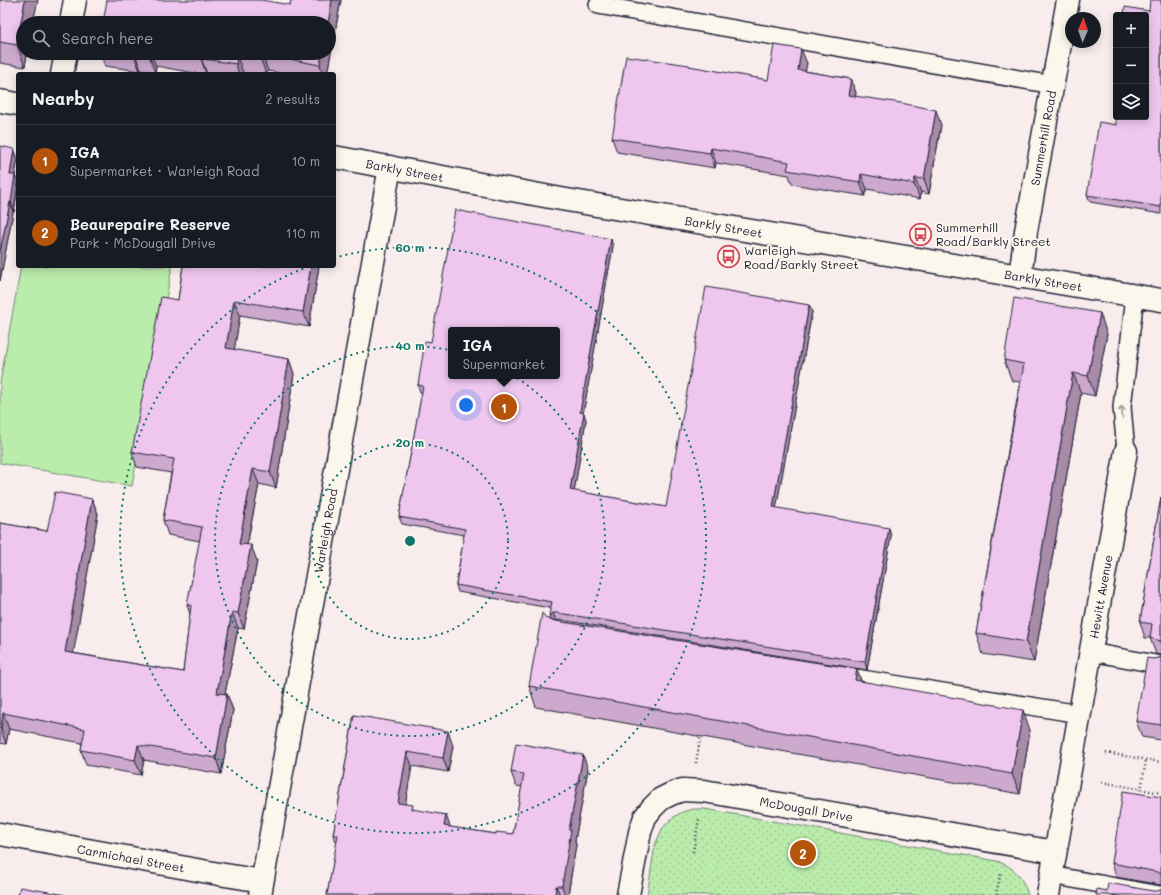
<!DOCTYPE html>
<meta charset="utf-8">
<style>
:root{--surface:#171b24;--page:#242831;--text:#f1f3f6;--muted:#9ea1a6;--line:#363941;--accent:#b45309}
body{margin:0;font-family:Mali,sans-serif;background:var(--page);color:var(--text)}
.controls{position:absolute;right:12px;top:12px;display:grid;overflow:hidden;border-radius:4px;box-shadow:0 2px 10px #0003}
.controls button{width:36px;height:36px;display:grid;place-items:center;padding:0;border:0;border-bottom:1px solid var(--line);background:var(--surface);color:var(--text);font:20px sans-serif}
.compass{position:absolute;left:1065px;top:12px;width:36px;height:36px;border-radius:50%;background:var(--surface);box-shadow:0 2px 10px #0003;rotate:2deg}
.you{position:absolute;left:466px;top:405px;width:14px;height:14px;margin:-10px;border:3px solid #fff;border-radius:50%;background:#1a73e8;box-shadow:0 0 0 6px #1a73e833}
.badge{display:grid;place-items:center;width:26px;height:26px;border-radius:50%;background:var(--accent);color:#fff;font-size:13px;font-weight:700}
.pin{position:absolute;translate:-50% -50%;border:2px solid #fff;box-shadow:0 1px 4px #0006}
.popup{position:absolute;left:448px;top:327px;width:112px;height:52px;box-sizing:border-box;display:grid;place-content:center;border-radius:4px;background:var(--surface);filter:drop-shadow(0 1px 3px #0005);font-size:13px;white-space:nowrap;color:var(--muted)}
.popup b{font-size:15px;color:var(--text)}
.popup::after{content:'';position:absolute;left:50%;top:100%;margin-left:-8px;border:8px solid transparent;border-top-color:var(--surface)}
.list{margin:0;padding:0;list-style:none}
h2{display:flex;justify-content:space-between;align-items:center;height:52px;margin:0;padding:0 16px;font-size:17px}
h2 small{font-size:13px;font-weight:400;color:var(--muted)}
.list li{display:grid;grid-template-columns:26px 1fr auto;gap:12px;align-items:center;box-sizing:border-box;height:72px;padding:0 16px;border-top:1px solid var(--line)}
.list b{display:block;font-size:15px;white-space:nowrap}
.list p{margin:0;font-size:13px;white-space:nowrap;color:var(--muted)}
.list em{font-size:13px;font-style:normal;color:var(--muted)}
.icon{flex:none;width:22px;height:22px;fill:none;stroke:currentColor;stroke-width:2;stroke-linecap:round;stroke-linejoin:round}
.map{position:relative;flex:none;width:1161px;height:895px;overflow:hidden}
.search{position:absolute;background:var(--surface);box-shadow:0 2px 10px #0003;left:16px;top:16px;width:320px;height:44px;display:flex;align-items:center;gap:10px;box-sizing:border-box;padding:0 14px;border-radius:22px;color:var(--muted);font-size:15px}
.panel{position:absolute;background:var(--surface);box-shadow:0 2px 10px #0003;left:16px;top:72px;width:320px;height:196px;border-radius:4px}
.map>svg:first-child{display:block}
</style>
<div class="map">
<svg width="1161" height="895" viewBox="0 0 1161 895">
<defs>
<pattern id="park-dots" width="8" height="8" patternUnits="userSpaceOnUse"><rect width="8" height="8" fill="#baecac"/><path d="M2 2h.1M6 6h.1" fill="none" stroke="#a0ca95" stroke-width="1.8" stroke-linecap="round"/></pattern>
</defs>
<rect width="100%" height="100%" fill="#f8edec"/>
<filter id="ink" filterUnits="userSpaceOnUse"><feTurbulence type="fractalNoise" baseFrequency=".025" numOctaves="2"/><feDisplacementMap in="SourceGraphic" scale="8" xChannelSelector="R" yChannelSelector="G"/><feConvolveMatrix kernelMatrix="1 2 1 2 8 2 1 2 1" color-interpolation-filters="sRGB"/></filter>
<g filter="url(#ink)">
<path fill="#baecac" stroke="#6e8774" d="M21,266H172L132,486L0,463V383Z"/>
<path fill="url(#park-dots)" stroke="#6e8774" d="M693,809H705L997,861C1015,868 1022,876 1028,895H647L655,845L662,829L671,819L682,812Z"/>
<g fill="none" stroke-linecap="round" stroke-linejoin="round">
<defs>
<path id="service" d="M598,5L1053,85
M1126,451L1122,407L1135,296
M1091,652L1161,665
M837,675L1080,714
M1051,875L1160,895"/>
<g id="minor">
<path d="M71,23L75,0"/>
<path d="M62,74L66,53"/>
<path id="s1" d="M0,834L219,874L262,881"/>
<path id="s2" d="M260,895L390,167"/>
<path id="s3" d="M628,895L640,832L645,817L652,808L661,799L671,794L682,790L704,791L1055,852"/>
<path id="s4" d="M1048,895L1126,451"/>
</g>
<g id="tertiary">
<path d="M0,101L18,104"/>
<path id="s5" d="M334,157L561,199L1161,300"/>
<path id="s6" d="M1020,277L1026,231L1068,0"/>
</g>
</defs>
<use href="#service" stroke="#22223b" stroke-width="20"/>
<use href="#minor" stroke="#22223b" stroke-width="25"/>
<use href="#tertiary" stroke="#22223b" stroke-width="25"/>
<path stroke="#22223b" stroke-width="2.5" stroke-dasharray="1 3" stroke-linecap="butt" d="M1106,753L1161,762
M696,763L701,734
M1102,782L1161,793
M1141,790L1146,760
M693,852L699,819
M996,895L1001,872"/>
<use href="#service" stroke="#fbf7ec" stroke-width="17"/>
<use href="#minor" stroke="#fbf7ec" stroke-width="22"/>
<use href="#tertiary" stroke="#fbf7ec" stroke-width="22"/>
</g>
<path fill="#cdaacd" stroke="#22223b" d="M0,0L36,4L33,23H23V53H27L25,67L0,63Z
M291,0H341L327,74H286L268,71L267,74H251L243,73V74H200L156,66L155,72L141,70L140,71L105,66L100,53H329L290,5Z
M1161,0V214L1090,202L1087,195L1116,125L1149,11Z
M807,63L805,71L851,79L856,93L855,96L941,125L929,194L921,192L920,199L867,189L865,196L792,184L789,175L716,163L715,168L617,152L612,138L689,65L690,67L768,80Z
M14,149L18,159L15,175L18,184V188L14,212H13L0,281Z
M613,246L583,413L586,420L574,491L666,507L809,305L812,312L776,508L891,536L867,670L561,620L556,621L857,669L861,681L1030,730L1020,794L536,707L529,686L546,618L550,620V608L458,592L456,585L464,535L402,524L399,517L422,393L420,392L418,385L431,342Z
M183,266H319L309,327L240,315L234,350L289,359L294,374L276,488L259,484L247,545L257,561L244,629L238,628L225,694H227L233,710L221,774L144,760L141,775L86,765L81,750L82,743L9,729L6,744L0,743V523L47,531L92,499L98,514L73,653L183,672L190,614L187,605L200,541L168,535L163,520L171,473L137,467L132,452L178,300Z
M1107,334L1095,396L1081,393L1034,662L983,654L976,633L1020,382L1012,381L1004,360Z
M1161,497V655L1156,654L1150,638H1145L1140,622Z
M1161,657V740L1142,737L1136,721L1153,659L1159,658Z
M354,715L453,746L448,772L412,766L405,804L414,810L450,827L496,834H513L522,787L516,786L511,772L588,769L575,840L576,845L568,895H327L337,843L333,835Z
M1161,797V885L1116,877L1112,863Z"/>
<path fill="#a78ba7" stroke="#22223b" d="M25,0H38L33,23H23V53H27L25,67L17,45Z
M332,0H341L327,74H323L320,65L322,53H329V23H328Z
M801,49L807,63L803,84L798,70Z
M135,53L141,70L140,71L134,55Z
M149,53H151L156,66L155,72L149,55Z
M262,54L268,71L267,74H266L261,60Z
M237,56L243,73V74H239L236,64Z
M201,58L207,74H206Z
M851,79L856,93L853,109L848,95Z
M936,110L941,125L929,194L924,179Z
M711,148L716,163L715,168L710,153Z
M14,149L18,159L15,175L18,184L14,212L11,202L10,175Z
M861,174L867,189L865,196L860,182Z
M915,178L921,192L920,199L914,184Z
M10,202L13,212L0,281V252Z
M611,239L613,246L582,420L580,412Z
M311,266H319L309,327L303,312Z
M234,300L240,315L232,364L226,348Z
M809,305L812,312L775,515L773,507Z
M1100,313L1107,334L1095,396L1088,376Z
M289,359L294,374L276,488L270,472Z
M1073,373L1081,393L1034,662L1026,642Z
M584,413L586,420L573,498L570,490Z
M253,469L259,484L244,559L239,544Z
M92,499L98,514L71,667L65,652Z
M889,528L891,536L867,670L865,662Z
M251,545L257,561L244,629L238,613Z
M232,612L238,628L222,709L217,693Z
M553,613L556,621L552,623L549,616Z
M857,669L864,689L855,680Z
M227,694L233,710L221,774L216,758Z
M1023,710L1030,730L1020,794L1012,774Z
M3,713L9,729L6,744L1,729Z
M448,731L453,746L448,772L443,758Z
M138,745L144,760L141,775L135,760Z
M407,752L412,766L403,817L398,803Z
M583,755L588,769L575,840L576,845L568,895H565L562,886L569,830Z
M446,815L451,829L444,826Z
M556,886L560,895H555Z"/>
<path fill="#eec6ee" stroke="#22223b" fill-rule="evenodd" d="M0,0H25L17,45L0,42Z
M107,0H261L290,5L291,0H332L328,23H103Z
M1150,0H1161V207L1087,195L1099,122L1116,125V117H1146V15H1124L1125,7L1149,11Z
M774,45L801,49L798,70L851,79L848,95L901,103L936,110L924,179L915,178L914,184L861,174L860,182L787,170L789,162L711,148L710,153L612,138L626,56L689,65V66L768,80Z
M121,53H149V55L135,53L134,55Z
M166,53H322L320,65L262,54L261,60L237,56L236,64Z
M0,146L14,149L10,175H15L11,202H10L0,252Z
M455,210L611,239L580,412L584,413L570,490L666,507L706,287L809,305L773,507L889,528L865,662L558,613H553L549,616L552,602L456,585L465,529L399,517L423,386L418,385L425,341L431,342ZM451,330H557V376H451Z
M183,266H311L303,312L234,300L226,348L289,359L270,472L253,469L239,544L251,545L238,613L232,612L217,693L227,694L216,758L138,745L135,760L81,750L85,729L3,713L1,729H0V523L47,531L55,492L92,499L65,652L183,672L191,605H187L202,527L163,520L174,459L132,452L161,297L178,300Z
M1014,298L1100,313L1088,376L1073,373L1026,642L976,633L1024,364L1004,360Z
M1161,497V641L1150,638L1152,624L1140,622Z
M542,613L546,618L550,620L857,669L855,680L1023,710L1012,774L529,686Z
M1161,657V725L1136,721L1147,658L1153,659L1159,658Z
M354,715L448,731L443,758L407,752L398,803L413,805L412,809L446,815L444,826L496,834V832L513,834L524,774L511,772L516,743L583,755L569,830H571L562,886H556L555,895H327L338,835H333Z
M1123,791L1161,797V874L1157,872L1112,863Z
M1108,883L1153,891H1158L1161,889V895H1096L1097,889L1107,891Z
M20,887L66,895H18Z"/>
<defs><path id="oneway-shaft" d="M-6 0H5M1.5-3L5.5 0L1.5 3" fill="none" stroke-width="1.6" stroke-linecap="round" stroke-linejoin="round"/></defs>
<use stroke="#99979c" href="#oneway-shaft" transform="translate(1122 412) rotate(-95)"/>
</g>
<g fill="none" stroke="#0f766e" stroke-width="2" stroke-dasharray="2 4">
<circle cx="410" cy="541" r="98"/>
<circle cx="410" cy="541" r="195"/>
<path d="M334 258A293 293 0 1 1 307 267"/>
</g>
<defs>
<symbol id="bus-ring" viewBox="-11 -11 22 22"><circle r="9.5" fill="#fbf7ec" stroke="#d1495b" stroke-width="1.5"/><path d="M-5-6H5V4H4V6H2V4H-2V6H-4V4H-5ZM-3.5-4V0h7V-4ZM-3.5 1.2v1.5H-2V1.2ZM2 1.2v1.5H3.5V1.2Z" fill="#d1495b"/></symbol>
</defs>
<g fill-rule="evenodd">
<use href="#bus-ring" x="908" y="222" width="25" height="25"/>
<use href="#bus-ring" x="716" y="244" width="25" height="25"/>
</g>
<g text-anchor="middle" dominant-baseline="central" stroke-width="4" stroke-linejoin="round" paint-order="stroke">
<g font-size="12" fill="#22223b" stroke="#fbf7ec">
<text stroke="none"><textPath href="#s6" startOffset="141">Summerhill Road</textPath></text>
<text stroke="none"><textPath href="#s5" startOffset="72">Barkly Street</textPath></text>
<text stroke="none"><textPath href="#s5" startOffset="396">Barkly Street</textPath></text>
<text stroke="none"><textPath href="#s5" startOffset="720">Barkly Street</textPath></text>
<text stroke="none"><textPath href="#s2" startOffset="370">Warleigh Road</textPath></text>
<text stroke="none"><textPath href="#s4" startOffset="303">Hewitt Avenue</textPath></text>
<text stroke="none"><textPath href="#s3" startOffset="253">McDougall Drive</textPath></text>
<text stroke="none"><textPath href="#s1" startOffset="133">Carmichael Street</textPath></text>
</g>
<g font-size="12" fill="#22223b" stroke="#fbf7ec" text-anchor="start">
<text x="936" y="227">Summerhill<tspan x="936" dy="14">Road/Barkly Street</tspan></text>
<text x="744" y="250">Warleigh<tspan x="744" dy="14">Road/Barkly Street</tspan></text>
</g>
</g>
<circle cx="410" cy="541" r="6" fill="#0f766e" stroke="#fbf7ec" stroke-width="2"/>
<g font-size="12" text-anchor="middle" font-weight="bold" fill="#0f766e" stroke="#fbf7ec" stroke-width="4" stroke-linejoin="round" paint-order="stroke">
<text x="410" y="252">60 m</text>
<text x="410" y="350">40 m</text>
<text x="410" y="447">20 m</text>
</g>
</svg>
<div class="controls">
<button>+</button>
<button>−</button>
<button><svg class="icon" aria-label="layers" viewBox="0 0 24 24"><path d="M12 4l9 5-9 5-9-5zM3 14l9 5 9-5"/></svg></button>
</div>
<svg class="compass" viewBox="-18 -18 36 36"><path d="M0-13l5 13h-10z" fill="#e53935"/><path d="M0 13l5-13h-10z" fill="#9ea1a6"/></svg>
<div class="you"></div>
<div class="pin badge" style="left:504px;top:407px">1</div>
<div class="popup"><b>IGA</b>Supermarket</div>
<div class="pin badge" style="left:803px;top:853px">2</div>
<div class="search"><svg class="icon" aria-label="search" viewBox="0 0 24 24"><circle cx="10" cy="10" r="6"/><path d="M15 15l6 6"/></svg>Search here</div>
<section class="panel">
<h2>Nearby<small>2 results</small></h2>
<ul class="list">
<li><span class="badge">1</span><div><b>IGA</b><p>Supermarket · Warleigh Road</p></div><em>10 m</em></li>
<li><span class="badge">2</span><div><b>Beaurepaire Reserve</b><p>Park · McDougall Drive</p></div><em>110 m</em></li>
</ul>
</section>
</div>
